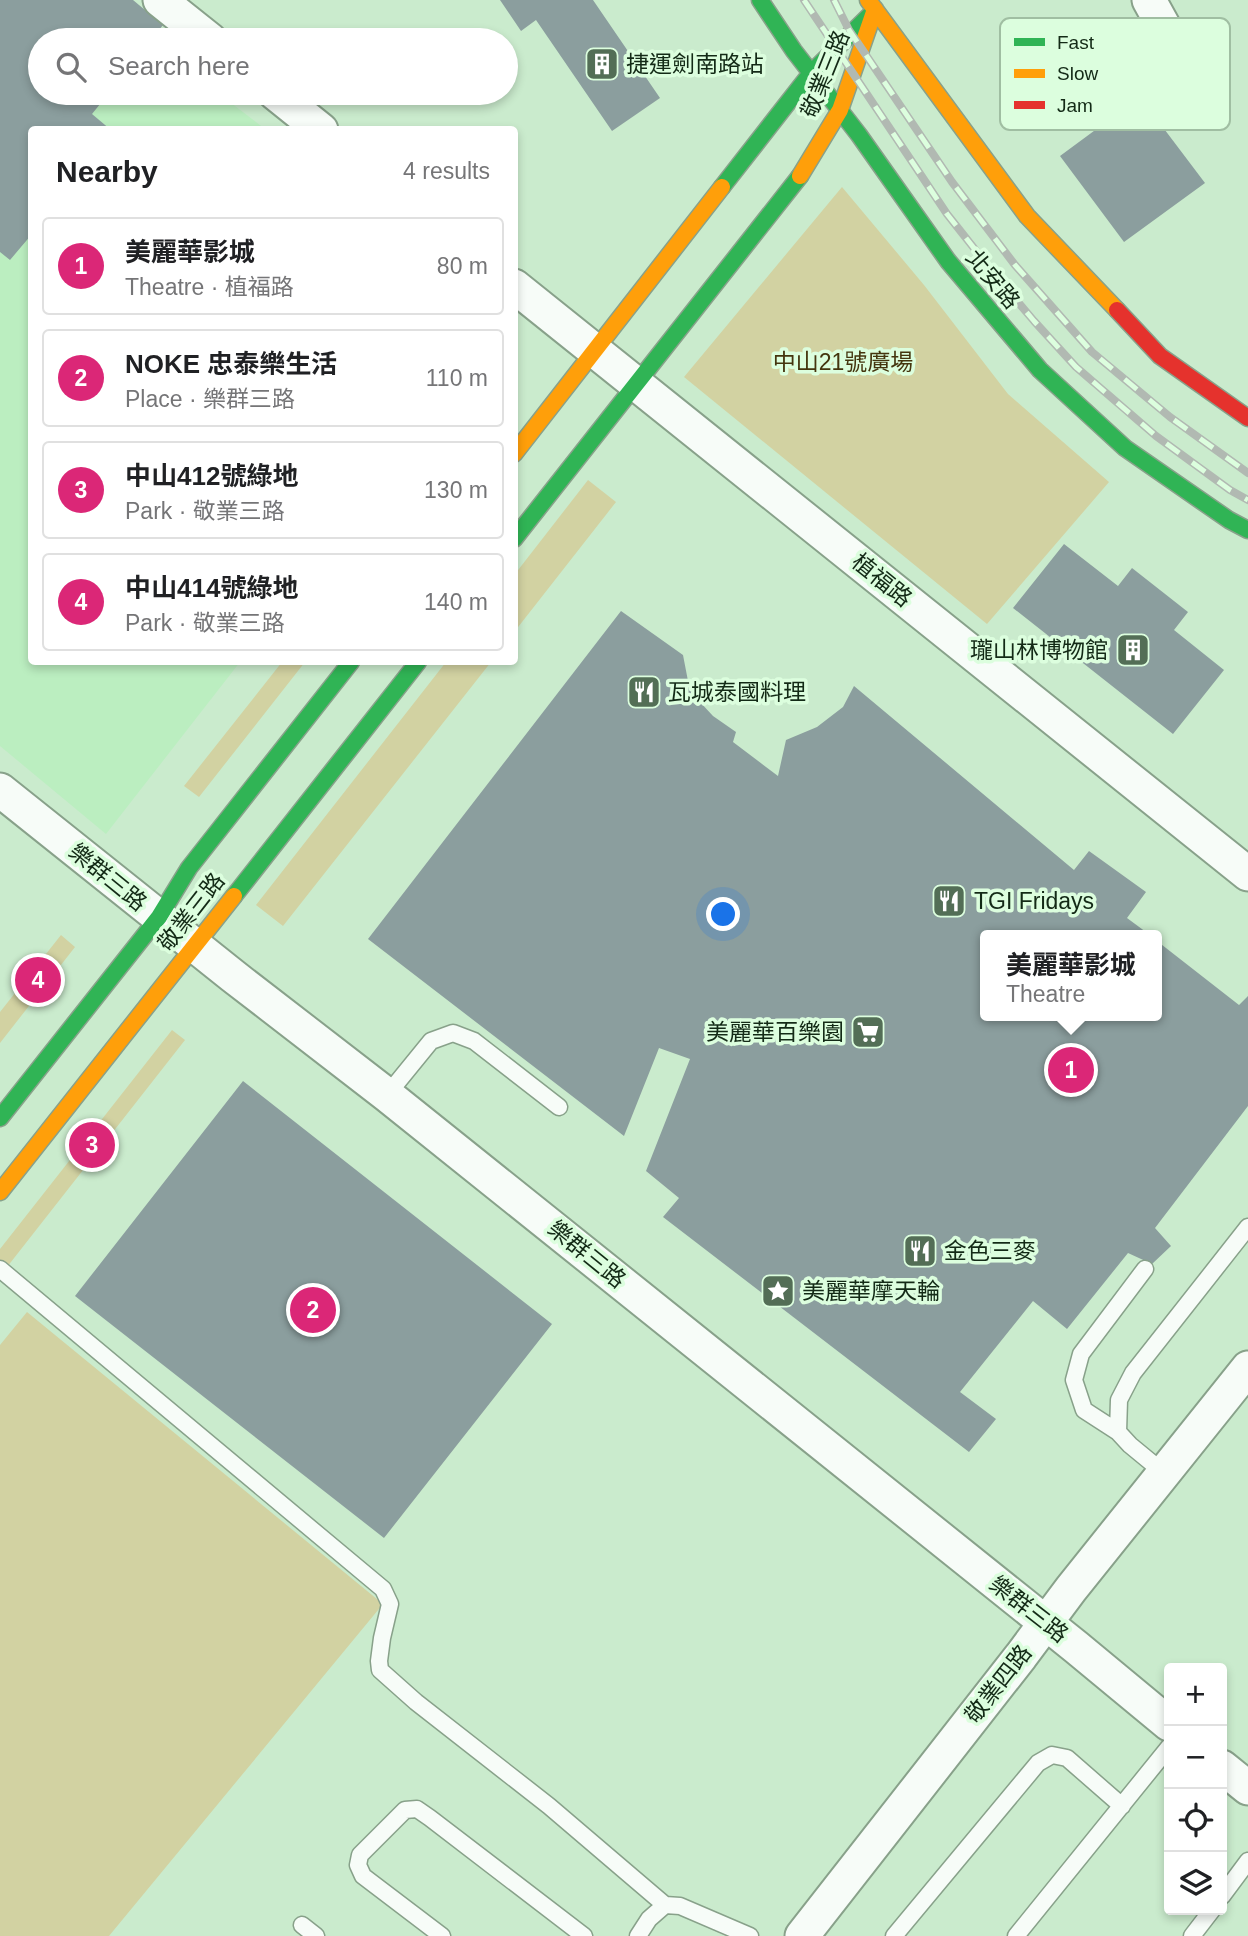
<!DOCTYPE html>
<meta charset="utf-8">
<style>
:root{--surface:#fff;--page:#f2f2f2;--text:#202124;--muted:#757577;--line:#e0e0e0;--accent:#db2777}
body{margin:0;font-family:Helvetica,"Noto Sans TC",sans-serif;background:var(--page);color:var(--text)}
.controls{position:absolute;right:21px;bottom:21px;display:grid;overflow:hidden;border-radius:7px;box-shadow:0 4px 10px #0003}
.controls button{width:63px;height:63px;display:grid;place-items:center;padding:0;border:0;border-bottom:2px solid var(--line);background:var(--surface);color:var(--text);font:35px sans-serif}
.you{position:absolute;left:724px;top:915px;width:24px;height:24px;margin:-18px;border:5px solid #fff;border-radius:50%;background:#1a73e8;box-shadow:0 0 0 10px #1a73e833}
.badge{display:grid;place-items:center;width:46px;height:46px;border-radius:50%;background:var(--accent);color:#fff;font-size:23px;font-weight:700}
.pin{position:absolute;translate:-50% -50%;border:4px solid #fff;box-shadow:0 2px 7px #0006}
.popup{position:absolute;left:980px;top:930px;width:182px;height:91px;box-sizing:border-box;display:grid;place-content:center;border-radius:7px;background:var(--surface);filter:drop-shadow(0 2px 5px #0005);font-size:23px;white-space:nowrap;color:var(--muted)}
.popup b{font-size:26px;color:var(--text)}
.popup::after{content:'';position:absolute;left:50%;top:100%;margin-left:-14px;border:14px solid transparent;border-top-color:var(--surface)}
.list{margin:0;padding:0;list-style:none}
h2{display:flex;justify-content:space-between;align-items:center;height:91px;margin:0;padding:0 28px;font-size:30px}
h2 small{font-size:23px;font-weight:400;color:var(--muted)}
.list li{display:grid;grid-template-columns:46px 1fr auto;gap:21px;align-items:center;box-sizing:border-box;height:98px;margin:0 14px 14px;padding:0 14px;border:2px solid var(--line);border-radius:7px}
.list b{display:block;font-size:26px;white-space:nowrap}
.list p{margin:0;font-size:23px;white-space:nowrap;color:var(--muted)}
.list em{font-size:23px;font-style:normal;color:var(--muted)}
.icon{flex:none;width:38px;height:38px;fill:none;stroke:currentColor;stroke-width:2;stroke-linecap:round;stroke-linejoin:round}
.map{position:relative;flex:none;width:1248px;height:1936px;overflow:hidden}
.search{position:absolute;background:var(--surface);box-shadow:0 4px 10px #0003;left:28px;top:28px;width:490px;height:77px;display:flex;align-items:center;gap:18px;box-sizing:border-box;padding:0 24px;border-radius:38px;color:var(--muted);font-size:26px}
.panel{position:absolute;background:var(--surface);box-shadow:0 4px 10px #0003;left:28px;top:126px;width:490px;height:539px;border-radius:7px}
.map>svg:first-child{display:block}
</style>
<div class="map">
<svg width="1248" height="1936" viewBox="0 0 1248 1936">
<rect width="100%" height="100%" fill="#caebcd"/>
<path fill="#bbeec0" d="M0,0H99L150,40H40V93H218L265,129L32,130V662H240L106,834L0,746Z"/>
<path fill="#d2d2a2" d="M842,187L924,285L1008,394L1109,482L987,624L684,377Z
M588,480L616,502L515,631V574Z
M282,662H305L199,797L184,786Z
M446,662H491L283,926L256,905Z
M61,935L75,947L0,1043V1012Z
M172,1030L185,1040L0,1276V1249Z
M27,1312L383,1604L109,1936H0V1345Z"/>
<path fill="#8b9e9e" d="M0,0H133L163,25L151,40H40V93H109L92,114L111,130H32V234L10,260L0,252Z
M500,0H593L660,98L612,131L536,20L521,31Z
M1140,97L1205,183L1124,242L1060,156Z
M1064,544L1118,586L1132,568L1188,612L1174,630L1224,670L1173,734L1013,608Z
M621,611L683,655L688,681L700,702L713,716L736,732L733,742L778,776L786,740L817,727L843,707L854,686L1074,870L1089,851L1146,892L1127,918L1150,935H985V1016H1157V941L1239,1005L1248,996V1106L1155,1228L1171,1246L1152,1264L1128,1253L1067,1329L1033,1301L960,1392L996,1419L969,1452L663,1217L679,1198L646,1171L690,1059L659,1048L624,1136L368,939Z
M243,1081L552,1324L384,1538L75,1296Z"/>
<g fill="none" stroke-linecap="round" stroke-linejoin="round">
<defs>
<path id="lane" d="M387,1095L431,1041L453,1033L474,1041L559,1107
M0,1269L383,1589L390,1604L382,1638L379,1661L380,1670L416,1702L549,1806L665,1905
M1118,1432L1084,1410L1074,1380L1081,1354L1145,1269
M1164,1473L1130,1445L1118,1432L1119,1400L1133,1373L1248,1227
M1222,1896L1248,1861
M302,1925L316,1936
M442,1936L363,1876L358,1865L360,1855L405,1810L417,1809L430,1818L584,1936
M638,1936L649,1919L665,1905L680,1906L750,1936
M894,1936L1038,1763L1052,1755L1067,1758L1122,1806
M1016,1936L1169,1747
M1192,1936L1212,1910"/>
<path id="street" d="M160,0L210,40
M1149,0L1181,58
M275,93L321,130
M514,286L1248,874
M0,790L233,976L387,1095L1076,1647L1169,1724
M1222,1767L1248,1788
M802,1936L1021,1656L1071,1589L1248,1368"/>
<path id="fast" d="M760,0L794,51L859,135L948,261L1040,370L1125,448L1229,520L1248,530
M722,187L811,73L869,16
M514,539L800,176
M234,896L418,662
M0,1118L159,917L189,868L351,662"/>
<path id="slow" d="M868,0L1027,216L1117,310
M800,176L840,110L875,9
M514,454L722,187
M0,1192L234,896"/>
<path id="jam" d="M1117,310L1160,356L1248,418"/>
</defs>
<use href="#lane" stroke="#88a18a" stroke-width="19"/>
<use href="#street" stroke="#88a18a" stroke-width="37"/>
<use href="#fast" stroke="#88a18a" stroke-width="19"/>
<use href="#slow" stroke="#88a18a" stroke-width="19"/>
<use href="#jam" stroke="#88a18a" stroke-width="19"/>
<use href="#lane" stroke="#f7fcf8" stroke-width="16"/>
<use href="#street" stroke="#f7fcf8" stroke-width="33"/>
<use href="#fast" stroke="#30b455" stroke-width="16"/>
<use href="#slow" stroke="#ff9f0a" stroke-width="16"/>
<use href="#jam" stroke="#e5322d" stroke-width="16"/>
<defs>
<path id="rail" d="M804,0L947,214L996,276L1034,321L1076,367L1156,436L1230,490L1248,500
M834,0L849,30L952,182L1015,265L1092,352L1170,417L1248,473"/>
</defs>
<use href="#rail" stroke="#b1b9b2" stroke-width="8"/>
<use href="#rail" stroke="#dcfede" stroke-width="5" stroke-dasharray="16" stroke-linecap="butt"/>
</g>
<defs>
<symbol id="building-square" viewBox="-11 -11 22 22"><rect x="-9" y="-9" width="18" height="18" rx="4" fill="#536e56" stroke="#dcfede"/><path d="M-4-6H4V6H1V3H-1V6H-4ZM-2.5-4.3h1.7v1.8h-1.7ZM.8-4.3h1.7v1.8H.8ZM-2.5-1h1.7V.8h-1.7ZM.8-1h1.7V.8H.8Z" fill="#fff"/></symbol>
<symbol id="restaurant-square" viewBox="-11 -11 22 22"><rect x="-9" y="-9" width="18" height="18" rx="4" fill="#536e56" stroke="#dcfede"/><path d="M-5-6h1v4h1v-4h1v4h1v-4h1v5L-1.5 .5V6h-2V.5L-5-1ZM5-6V6H3V1.5H1.5Q1.5-4 5-6Z" fill="#fff"/></symbol>
<symbol id="supermarket-square" viewBox="-11 -11 22 22"><rect x="-9" y="-9" width="18" height="18" rx="4" fill="#536e56" stroke="#dcfede"/><path d="M-6-5.5h2.5l.6 2H6L4.5 2H-2.5L-4.4-4H-6ZM-1.5 3.2a1.3 1.3 0 1 0 .1 0ZM3 3.2a1.3 1.3 0 1 0 .1 0Z" fill="#fff"/></symbol>
<symbol id="sight-square" viewBox="-11 -11 22 22"><rect x="-9" y="-9" width="18" height="18" rx="4" fill="#536e56" stroke="#dcfede"/><path d="M0-6L1.8-2.2L6-1.7L2.9 1.2L3.7 5.4L0 3.3L-3.7 5.4L-2.9 1.2L-6-1.7L-1.8-2.2Z" fill="#fff"/></symbol>
</defs>
<g fill-rule="evenodd">
<use href="#building-square" x="583" y="45" width="38" height="38"/>
<use href="#building-square" x="1114" y="631" width="38" height="38"/>
<use href="#restaurant-square" x="625" y="673" width="38" height="38"/>
<use href="#restaurant-square" x="930" y="882" width="38" height="38"/>
<use href="#supermarket-square" x="849" y="1013" width="38" height="38"/>
<use href="#restaurant-square" x="901" y="1232" width="38" height="38"/>
<use href="#sight-square" x="759" y="1272" width="38" height="38"/>
</g>
<g text-anchor="middle" dominant-baseline="central" stroke-width="7" stroke-linejoin="round" paint-order="stroke">
<g font-size="23" fill="#132a16" stroke="#dcfede" text-anchor="start">
<text x="626" y="64">捷運劍南路站</text>
<text x="1108" y="650" text-anchor="end">瓏山林博物館</text>
<text x="668" y="692">瓦城泰國料理</text>
<text x="974" y="901">TGI Fridays</text>
<text x="844" y="1032" text-anchor="end">美麗華百樂園</text>
<text x="944" y="1251">金色三麥</text>
<text x="802" y="1291">美麗華摩天輪</text>
</g>
<g font-size="23" fill="#132a16" stroke="#dcfede">
<text transform="translate(825 74) rotate(-68)">敬業三路</text>
<text transform="translate(993 279) rotate(50)">北安路</text>
<text transform="translate(882 580) rotate(39)">植福路</text>
<text transform="translate(108 877) rotate(39)">樂群三路</text>
<text transform="translate(191 912) rotate(-52)">敬業三路</text>
<text transform="translate(587 1254) rotate(39)">樂群三路</text>
<text transform="translate(1029 1609) rotate(38)">樂群三路</text>
<text transform="translate(998 1684) rotate(-52)">敬業四路</text>
</g>
<g font-size="23" fill="#44350e" stroke="#dcfede">
<text x="843" y="362">中山21號廣場</text>
</g>
</g>
<rect x="1000" y="18" width="230" height="112" rx="10" fill="#dcfede" stroke="#a0bea2" stroke-width="2"/>
<rect x="1014" y="38" width="31" height="8" fill="#30b455"/>
<rect x="1014" y="69" width="31" height="9" fill="#ff9f0a"/>
<rect x="1014" y="101" width="31" height="8" fill="#e5322d"/>
<g font-size="19" fill="#132a16">
<text x="1057" y="49">Fast</text>
<text x="1057" y="80">Slow</text>
<text x="1057" y="112">Jam</text>
</g>
</svg>
<div class="controls">
<button>+</button>
<button>−</button>
<button><svg class="icon" aria-label="locate" viewBox="0 0 24 24"><circle cx="12" cy="12" r="6"/><path d="M12 2v4M12 18v4M2 12h4M18 12h4"/></svg></button>
<button><svg class="icon" aria-label="layers" viewBox="0 0 24 24"><path d="M12 4l9 5-9 5-9-5zM3 14l9 5 9-5"/></svg></button>
</div>
<div class="you"></div>
<div class="pin badge" style="left:1071px;top:1070px">1</div>
<div class="popup"><b>美麗華影城</b>Theatre</div>
<div class="pin badge" style="left:313px;top:1310px">2</div>
<div class="pin badge" style="left:92px;top:1145px">3</div>
<div class="pin badge" style="left:38px;top:980px">4</div>
<div class="search"><svg class="icon" aria-label="search" viewBox="0 0 24 24"><circle cx="10" cy="10" r="6"/><path d="M15 15l6 6"/></svg>Search here</div>
<section class="panel">
<h2>Nearby<small>4 results</small></h2>
<ul class="list">
<li><span class="badge">1</span><div><b>美麗華影城</b><p>Theatre · 植福路</p></div><em>80 m</em></li>
<li><span class="badge">2</span><div><b>NOKE 忠泰樂生活</b><p>Place · 樂群三路</p></div><em>110 m</em></li>
<li><span class="badge">3</span><div><b>中山412號綠地</b><p>Park · 敬業三路</p></div><em>130 m</em></li>
<li><span class="badge">4</span><div><b>中山414號綠地</b><p>Park · 敬業三路</p></div><em>140 m</em></li>
</ul>
</section>
</div>
